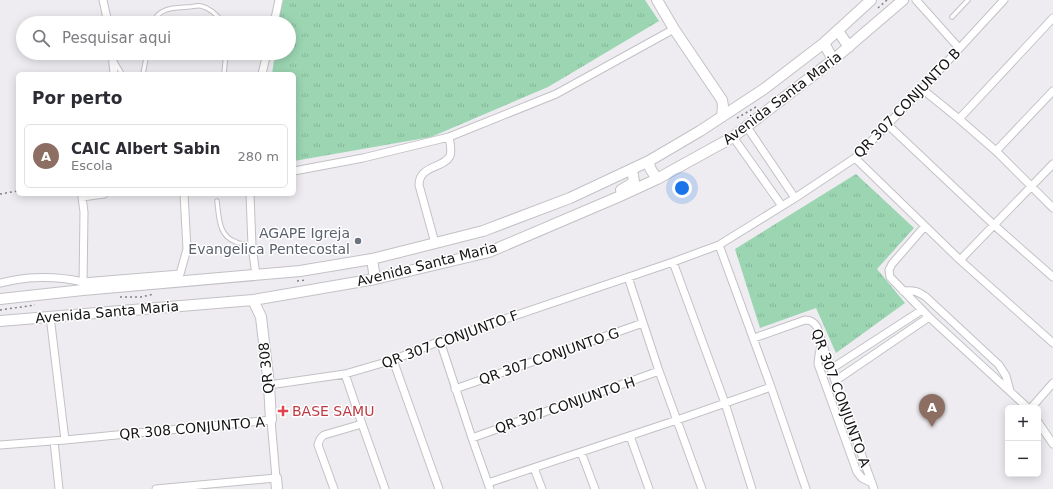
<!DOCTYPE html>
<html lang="pt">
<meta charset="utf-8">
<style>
:root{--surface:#fff;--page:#f2f2f3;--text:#2b2b33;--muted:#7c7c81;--line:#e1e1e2;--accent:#317160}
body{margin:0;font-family:"DejaVu Sans",sans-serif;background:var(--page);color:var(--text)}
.controls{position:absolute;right:12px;bottom:12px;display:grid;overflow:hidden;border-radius:6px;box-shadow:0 2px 10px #0003}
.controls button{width:36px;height:36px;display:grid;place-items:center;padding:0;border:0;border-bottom:1px solid var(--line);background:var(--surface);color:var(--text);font:20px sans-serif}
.you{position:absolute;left:682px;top:188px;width:14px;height:14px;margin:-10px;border:3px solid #fff;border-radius:50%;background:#1a73e8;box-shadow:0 0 0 6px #1a73e833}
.badge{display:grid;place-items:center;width:26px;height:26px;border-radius:50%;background:var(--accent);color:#fff;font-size:13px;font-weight:700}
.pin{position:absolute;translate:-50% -33px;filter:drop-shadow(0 1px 2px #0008)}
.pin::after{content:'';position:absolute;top:21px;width:14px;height:12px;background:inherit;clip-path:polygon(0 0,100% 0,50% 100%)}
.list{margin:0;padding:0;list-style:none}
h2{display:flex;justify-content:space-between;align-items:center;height:52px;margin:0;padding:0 16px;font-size:17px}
h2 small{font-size:13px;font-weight:400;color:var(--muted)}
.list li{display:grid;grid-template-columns:26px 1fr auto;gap:12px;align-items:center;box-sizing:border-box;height:64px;margin:0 8px 8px;padding:0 8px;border:1px solid var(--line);border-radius:6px}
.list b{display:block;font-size:15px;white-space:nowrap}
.list p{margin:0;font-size:13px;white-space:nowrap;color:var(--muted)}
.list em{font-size:13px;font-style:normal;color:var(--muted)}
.icon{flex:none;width:22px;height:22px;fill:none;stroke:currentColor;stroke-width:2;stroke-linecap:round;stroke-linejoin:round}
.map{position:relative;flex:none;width:1053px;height:489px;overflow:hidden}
.search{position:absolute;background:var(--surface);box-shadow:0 2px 10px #0003;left:16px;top:16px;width:280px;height:44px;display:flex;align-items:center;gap:10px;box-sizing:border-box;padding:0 14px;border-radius:22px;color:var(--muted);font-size:15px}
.panel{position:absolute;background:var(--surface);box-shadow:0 2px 10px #0003;left:16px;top:72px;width:280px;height:124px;border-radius:6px}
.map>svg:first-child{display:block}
</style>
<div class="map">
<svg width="1053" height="489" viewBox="0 0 1053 489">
<defs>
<pattern id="park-tufts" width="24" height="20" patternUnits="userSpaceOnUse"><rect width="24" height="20" fill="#9bd5b2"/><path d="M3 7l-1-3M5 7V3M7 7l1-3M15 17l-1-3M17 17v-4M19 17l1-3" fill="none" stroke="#85b698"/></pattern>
</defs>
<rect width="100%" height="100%" fill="#eeecf0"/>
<path fill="url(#park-tufts)" d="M281,0H645L659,21L548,87L431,137L294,161V74H272L275,53H289V23H279Z
M856,174L914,228L877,269L905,303L836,353L816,308L760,328L735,249Z"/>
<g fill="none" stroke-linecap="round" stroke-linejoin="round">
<defs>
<path id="lane" d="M952,17L968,0
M153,23C159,7 174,8 188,7C192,7 197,5 201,6C210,8 218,16 223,23
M115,62L122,74
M143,74L147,53
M224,74L226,53
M217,201C219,216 218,236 236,242C241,244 246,244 251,246"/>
<path id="street" d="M103,0L108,23
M916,0L959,48
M274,23L279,0
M112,53L114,74
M262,74L267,53
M922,89L959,119L996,151L1053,208
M959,119L1053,18
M887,124L994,225L1053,277
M747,127L795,198
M733,137L782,206
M996,151L1053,91
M855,158L925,226L892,264L889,270L890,277L929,317L1028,408
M294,171L363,158L449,137L556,94L674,29
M250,194L252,246L256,275
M925,226L960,260L1053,343
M435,243L419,185C419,165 443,169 450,156C452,150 450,142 449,137
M719,245L771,387L806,489
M960,260L1053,164
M673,262L725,403L752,489
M628,277L659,371L702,489
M0,283C9,281 19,279 29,278C46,277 66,278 83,282L180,274L187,249L184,194
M83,286L84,212L82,197L104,194
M903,291C914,290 917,291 926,297L999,365L1006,376L1010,391
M50,316L65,440
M754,338L805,320C811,320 814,322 817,327L835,381L874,489
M440,341L472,438L490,489
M822,342L819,355L818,364L857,472L862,478L872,483
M393,360L439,489
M831,369L922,310
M345,374L362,424
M835,381L929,317
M269,385L345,374L393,360L440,341L673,262L719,245L795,198L855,158L922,89L1004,0
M455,389L643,323
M1031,408L1053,383
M1038,422L1053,444
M630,436L649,489
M472,438L659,371
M54,441L59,489
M0,445L65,440L271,420L276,478L156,489
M581,452L595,489
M534,468L542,489
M488,483L677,420L771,387
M334,489L318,445C319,440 320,438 324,435L362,424L385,489"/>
<path id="secondary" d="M657,0L674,29L722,100L723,106L722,117
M838,31L849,47
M824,43L833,60
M649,161L650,168L657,179
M621,190L634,182L633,175L631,170
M372,259L375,279
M0,299L83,290L300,271L372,259L483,231L570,198L649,161L700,131L764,89L824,43L871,0
M253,300L261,317L269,385L271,420
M0,321L253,300L375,279L489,252L618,197L657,179L733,137L833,60L903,0
M276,478L277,489"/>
</defs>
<use href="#lane" stroke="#c3c1c5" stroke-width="5.5"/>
<use href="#street" stroke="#c3c1c5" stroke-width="9"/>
<use href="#secondary" stroke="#c3c1c5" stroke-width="12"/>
<path stroke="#828184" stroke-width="1.5" stroke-dasharray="2 3" stroke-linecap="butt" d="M878,8L887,0
M737,118L756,107
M0,194L18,191
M297,281L307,280
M120,297H141L154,294
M0,310L35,305"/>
<use href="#lane" stroke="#fff" stroke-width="3.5"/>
<use href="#street" stroke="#fff" stroke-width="7"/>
<use href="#secondary" stroke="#fff" stroke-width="10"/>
</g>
<circle fill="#6b7280" stroke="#fff" stroke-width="1.5" cx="358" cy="241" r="4"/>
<path fill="#e0444e" stroke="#fff" stroke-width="1.5" d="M281 405h4v4h4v4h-4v4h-4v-4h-4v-4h4z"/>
<g text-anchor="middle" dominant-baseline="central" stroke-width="3" stroke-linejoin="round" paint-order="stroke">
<g font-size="14" fill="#151516" stroke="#fff">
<text transform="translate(782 98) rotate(-37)">Avenida Santa Maria</text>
<text transform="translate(907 103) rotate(-46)">QR 307 CONJUNTO B</text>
<text transform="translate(427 264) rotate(-14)">Avenida Santa Maria</text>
<text transform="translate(107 312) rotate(-5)">Avenida Santa Maria</text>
<text transform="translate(450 339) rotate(-20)">QR 307 CONJUNTO F</text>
<text transform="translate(549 356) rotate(-19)">QR 307 CONJUNTO G</text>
<text transform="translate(266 368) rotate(-96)">QR 308</text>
<text transform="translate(841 398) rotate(70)">QR 307 CONJUNTO A</text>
<text transform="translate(565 405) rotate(-19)">QR 307 CONJUNTO H</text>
<text transform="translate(192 428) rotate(-5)">QR 308 CONJUNTO A</text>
</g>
<g font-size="14" fill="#5b616d" stroke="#fff" text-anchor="end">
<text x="350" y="233">AGAPE Igreja<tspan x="350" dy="16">Evangelica Pentecostal</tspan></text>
</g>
<g font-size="14" fill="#be3a42" stroke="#fff" text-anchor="start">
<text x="292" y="411">BASE SAMU</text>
</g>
</g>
</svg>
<div class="controls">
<button>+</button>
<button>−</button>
</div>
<div class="you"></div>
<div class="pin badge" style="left:932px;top:427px;background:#8d6e63">A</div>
<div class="search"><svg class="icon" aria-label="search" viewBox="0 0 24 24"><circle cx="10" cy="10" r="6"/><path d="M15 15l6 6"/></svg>Pesquisar aqui</div>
<section class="panel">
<h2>Por perto<small></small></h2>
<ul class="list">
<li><span class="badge" style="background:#8d6e63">A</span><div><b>CAIC Albert Sabin</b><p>Escola</p></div><em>280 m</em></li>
</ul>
</section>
</div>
